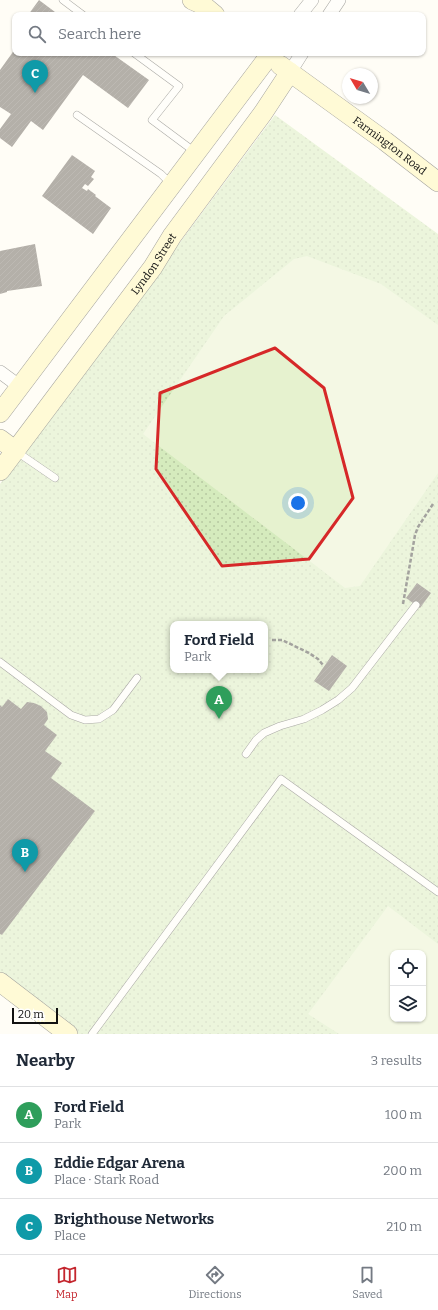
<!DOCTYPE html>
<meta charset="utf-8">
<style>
:root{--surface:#fff;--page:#f6f6f7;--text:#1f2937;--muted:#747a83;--line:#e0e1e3;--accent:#c4262e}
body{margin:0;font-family:Bitter,serif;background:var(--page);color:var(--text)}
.controls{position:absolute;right:12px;bottom:12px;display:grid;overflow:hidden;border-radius:8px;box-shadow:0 1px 3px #0004}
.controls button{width:36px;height:36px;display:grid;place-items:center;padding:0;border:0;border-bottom:1px solid var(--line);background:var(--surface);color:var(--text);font:20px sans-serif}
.compass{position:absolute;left:342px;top:68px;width:36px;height:36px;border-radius:50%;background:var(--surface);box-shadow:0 1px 3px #0004;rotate:308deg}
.scale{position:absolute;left:12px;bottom:10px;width:46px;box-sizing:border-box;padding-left:4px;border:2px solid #111;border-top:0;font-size:11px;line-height:14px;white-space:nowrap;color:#111;-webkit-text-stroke:3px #fff;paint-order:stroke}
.you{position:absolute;left:298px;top:503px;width:14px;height:14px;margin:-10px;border:3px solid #fff;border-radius:50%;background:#1a73e8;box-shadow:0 0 0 6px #1a73e833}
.badge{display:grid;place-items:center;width:26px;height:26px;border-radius:50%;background:var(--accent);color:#fff;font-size:13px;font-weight:700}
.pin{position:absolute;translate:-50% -33px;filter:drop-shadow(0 1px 2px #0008)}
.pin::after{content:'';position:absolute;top:21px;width:14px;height:12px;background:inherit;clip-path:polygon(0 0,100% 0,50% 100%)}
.popup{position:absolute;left:170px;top:621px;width:98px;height:52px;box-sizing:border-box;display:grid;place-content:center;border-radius:8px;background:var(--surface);filter:drop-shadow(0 1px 3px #0005);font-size:13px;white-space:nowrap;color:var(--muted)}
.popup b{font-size:15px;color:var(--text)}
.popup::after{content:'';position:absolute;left:50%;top:100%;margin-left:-8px;border:8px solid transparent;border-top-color:var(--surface)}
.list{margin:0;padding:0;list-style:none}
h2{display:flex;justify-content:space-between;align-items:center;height:52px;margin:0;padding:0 16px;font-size:17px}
h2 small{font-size:13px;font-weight:400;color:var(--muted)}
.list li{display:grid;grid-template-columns:26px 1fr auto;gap:12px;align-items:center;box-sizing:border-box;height:56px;padding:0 16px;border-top:1px solid var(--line)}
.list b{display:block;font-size:15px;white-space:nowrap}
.list p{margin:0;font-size:13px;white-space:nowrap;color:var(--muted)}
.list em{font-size:13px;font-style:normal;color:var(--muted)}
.icon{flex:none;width:22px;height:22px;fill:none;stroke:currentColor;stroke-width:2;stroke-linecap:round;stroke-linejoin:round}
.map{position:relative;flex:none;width:438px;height:1034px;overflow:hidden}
.search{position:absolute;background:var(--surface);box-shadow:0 1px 3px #0004;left:12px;right:12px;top:12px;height:44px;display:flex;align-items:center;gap:10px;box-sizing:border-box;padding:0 14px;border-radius:8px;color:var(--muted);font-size:15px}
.sheet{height:220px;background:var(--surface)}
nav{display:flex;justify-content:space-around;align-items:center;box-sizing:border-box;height:56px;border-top:1px solid var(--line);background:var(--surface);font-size:11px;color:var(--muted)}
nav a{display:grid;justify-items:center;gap:2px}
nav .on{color:var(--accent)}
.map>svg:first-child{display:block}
</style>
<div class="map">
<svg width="438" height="1034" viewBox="0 0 438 1034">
<defs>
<pattern id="park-dots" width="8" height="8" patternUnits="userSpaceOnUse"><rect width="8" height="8" fill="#d5ebbd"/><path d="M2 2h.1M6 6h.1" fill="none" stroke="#b6c8a1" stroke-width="1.8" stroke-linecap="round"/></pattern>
<pattern id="building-hatch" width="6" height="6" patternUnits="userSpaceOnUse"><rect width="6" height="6" fill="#5a524d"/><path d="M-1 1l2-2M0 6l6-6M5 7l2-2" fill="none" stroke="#6d6662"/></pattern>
</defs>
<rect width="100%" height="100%" fill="#fffdf5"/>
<path fill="url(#park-dots)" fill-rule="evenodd" d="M275,115L438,234V1034H78L0,973V484ZM173,624H265V670H173ZM393,953H423V1019H393Z"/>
<path fill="#e6f2cf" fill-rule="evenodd" d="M307,256L381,284L438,325V473L360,586L345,588L143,434L224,316L294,259Z
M388,906L438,944V1034H339L308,1014ZM393,953H423V1019H393Z"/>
<path fill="url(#building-hatch)" d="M39,0L59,15H28Z
M15,49V53H111L149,80L128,108L83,75L43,130L31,121L12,147L0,138V129L11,114L0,107V70Z
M72,155L95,171L91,177L94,179L88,186L85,184L82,188L87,191L88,189L96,195L95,196L111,208L93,234L42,196Z
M35,244L42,286L7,291V292L0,294V251Z
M417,583L431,593L420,608L406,598Z
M332,655L347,666L329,691L314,681Z
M8,699L21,709L27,702L34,703L41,706L47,712L48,719L44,725L57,735L45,751L62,763L51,778L95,811L2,935L0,934V705L2,707Z"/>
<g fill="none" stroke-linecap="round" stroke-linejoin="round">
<defs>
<path id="lane" d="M63,0L83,15
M134,53L179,86L152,120L195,152
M77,115L161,174L172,185
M17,452L55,478
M0,662L71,715L85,720L99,719L113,710L137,678
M246,754L256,740L264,733L280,726L304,719L322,710L338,700L352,688L416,605
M92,1034L281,779L438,892"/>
<path id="street" d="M300,15L312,0
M329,15L339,0
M290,72L302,53
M0,372L19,386"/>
<g id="secondary">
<path d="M192,0L203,5L215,15"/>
<path id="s1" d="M280,65L385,141L438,182"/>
<path d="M0,413L269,56"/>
<path d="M0,439L16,451"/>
<path id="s2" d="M0,471L153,267L172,236L263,113L290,72"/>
<path d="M0,982L68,1034"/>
</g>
</defs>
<use href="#lane" stroke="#444" stroke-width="8"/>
<use href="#street" stroke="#444" stroke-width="14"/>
<use href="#secondary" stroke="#333" stroke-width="20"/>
<path stroke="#333" stroke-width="2.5" stroke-dasharray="4 2" stroke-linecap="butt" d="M403,604L415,535L418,527L433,504
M272,640H282L309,653L318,659L323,665"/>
<use href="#lane" stroke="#fff" stroke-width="7"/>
<use href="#street" stroke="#fff" stroke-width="13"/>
<use href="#secondary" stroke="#fff6b0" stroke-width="19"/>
</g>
<path d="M0 0H438V1034H0ZM275,348L324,388L353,498L309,559L222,566L156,469L160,393Z" fill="#fffdf5" fill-opacity=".55" fill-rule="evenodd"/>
<path fill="none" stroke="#d62828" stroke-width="3" stroke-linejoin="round" d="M275,348L324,388L353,498L309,559L222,566L156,469L160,393Z"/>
<g text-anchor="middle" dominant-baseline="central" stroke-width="4" stroke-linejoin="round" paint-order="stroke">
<g font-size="11" fill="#111" stroke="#fff">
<text stroke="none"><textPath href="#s1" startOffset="136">Farmington Road</textPath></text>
<text stroke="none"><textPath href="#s2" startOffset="258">Lyndon Street</textPath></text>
</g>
</g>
</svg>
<div class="controls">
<button><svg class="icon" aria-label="locate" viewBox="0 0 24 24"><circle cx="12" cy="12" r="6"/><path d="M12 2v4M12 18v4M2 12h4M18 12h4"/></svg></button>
<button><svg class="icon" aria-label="layers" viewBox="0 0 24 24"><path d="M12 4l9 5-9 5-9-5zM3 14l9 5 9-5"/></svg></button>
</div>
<svg class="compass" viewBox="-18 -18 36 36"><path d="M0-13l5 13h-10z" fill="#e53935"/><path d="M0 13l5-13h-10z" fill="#747a83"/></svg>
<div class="scale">20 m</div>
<div class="you"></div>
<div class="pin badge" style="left:219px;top:719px;background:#2e9e5b">A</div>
<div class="popup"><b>Ford Field</b>Park</div>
<div class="pin badge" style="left:25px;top:872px;background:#0f9aa8">B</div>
<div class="pin badge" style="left:35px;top:93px;background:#0f9aa8">C</div>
<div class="search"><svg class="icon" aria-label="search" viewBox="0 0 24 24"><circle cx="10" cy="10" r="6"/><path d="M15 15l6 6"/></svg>Search here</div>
</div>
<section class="sheet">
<h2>Nearby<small>3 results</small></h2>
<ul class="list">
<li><span class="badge" style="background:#2e9e5b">A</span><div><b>Ford Field</b><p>Park</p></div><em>100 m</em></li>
<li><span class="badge" style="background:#0f9aa8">B</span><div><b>Eddie Edgar Arena</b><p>Place · Stark Road</p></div><em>200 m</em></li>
<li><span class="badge" style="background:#0f9aa8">C</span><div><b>Brighthouse Networks</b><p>Place</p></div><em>210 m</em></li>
</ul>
</section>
<nav>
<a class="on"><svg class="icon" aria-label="map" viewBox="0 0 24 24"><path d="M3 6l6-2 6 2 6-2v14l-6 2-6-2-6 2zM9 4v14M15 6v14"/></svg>Map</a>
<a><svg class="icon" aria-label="directions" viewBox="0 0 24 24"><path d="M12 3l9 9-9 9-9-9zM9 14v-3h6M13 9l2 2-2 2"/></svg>Directions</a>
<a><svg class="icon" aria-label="saved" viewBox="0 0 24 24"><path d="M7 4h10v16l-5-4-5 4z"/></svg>Saved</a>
</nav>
